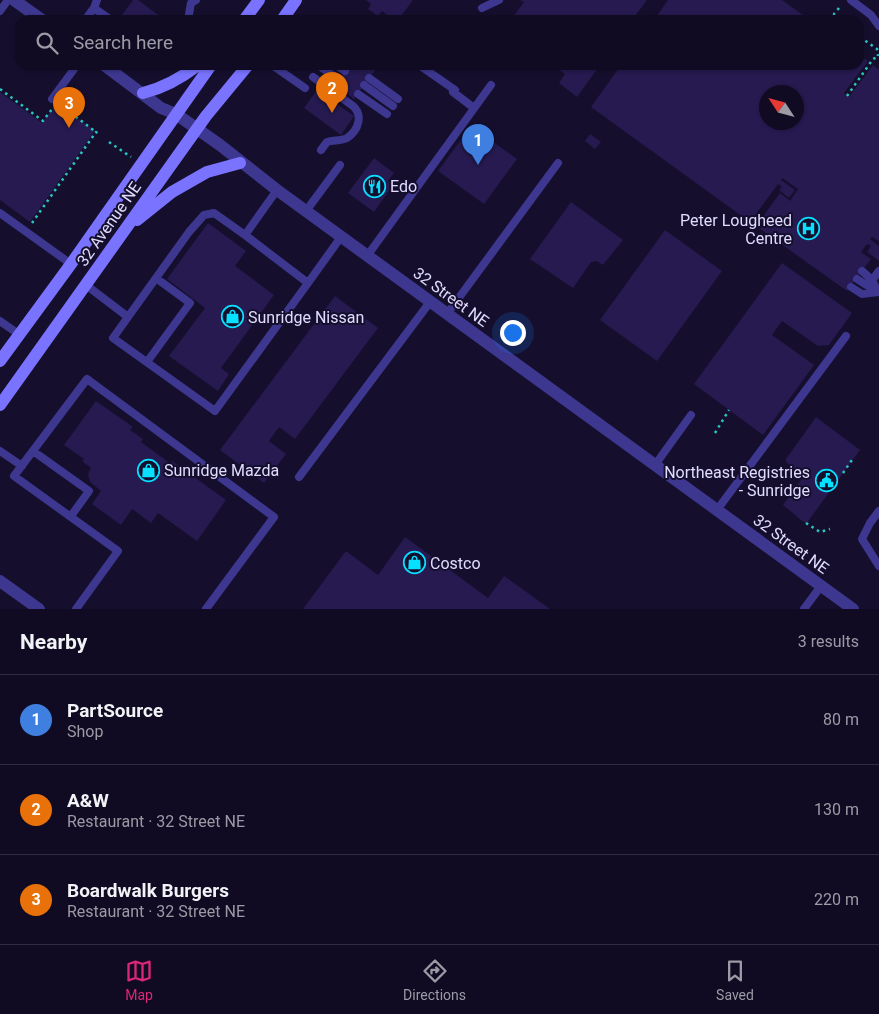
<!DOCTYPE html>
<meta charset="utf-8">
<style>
:root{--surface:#100b22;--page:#19142a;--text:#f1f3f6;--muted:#9c9ba5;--line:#302b40;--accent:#db2777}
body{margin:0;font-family:Roboto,sans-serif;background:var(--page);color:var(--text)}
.compass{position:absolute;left:759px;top:85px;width:45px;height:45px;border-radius:50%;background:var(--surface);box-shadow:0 1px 4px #0004;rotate:306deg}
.you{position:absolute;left:512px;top:332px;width:18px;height:18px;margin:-12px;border:4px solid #fff;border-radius:50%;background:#1a73e8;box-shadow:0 0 0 8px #1a73e833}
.badge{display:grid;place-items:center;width:32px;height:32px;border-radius:50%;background:var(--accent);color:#fff;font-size:16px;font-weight:700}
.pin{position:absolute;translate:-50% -41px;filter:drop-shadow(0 1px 2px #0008)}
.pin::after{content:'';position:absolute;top:26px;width:18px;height:15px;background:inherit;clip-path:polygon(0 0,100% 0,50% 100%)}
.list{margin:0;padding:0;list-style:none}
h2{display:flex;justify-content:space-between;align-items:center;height:65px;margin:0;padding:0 20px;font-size:21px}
h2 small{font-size:16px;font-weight:400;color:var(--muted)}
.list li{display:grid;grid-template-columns:32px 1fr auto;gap:15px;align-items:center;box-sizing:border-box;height:90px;padding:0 20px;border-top:1px solid var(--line)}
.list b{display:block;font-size:19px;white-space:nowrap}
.list p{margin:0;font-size:16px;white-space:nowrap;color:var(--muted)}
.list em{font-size:16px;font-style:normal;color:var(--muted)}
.icon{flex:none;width:28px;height:28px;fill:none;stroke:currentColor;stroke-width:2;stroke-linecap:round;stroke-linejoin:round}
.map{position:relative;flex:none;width:879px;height:609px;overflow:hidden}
.search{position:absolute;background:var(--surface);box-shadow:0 1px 4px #0004;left:15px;right:15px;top:15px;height:55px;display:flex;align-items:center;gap:12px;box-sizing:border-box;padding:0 18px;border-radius:15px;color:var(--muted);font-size:19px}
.sheet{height:335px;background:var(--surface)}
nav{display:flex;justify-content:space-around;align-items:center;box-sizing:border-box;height:70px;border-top:1px solid var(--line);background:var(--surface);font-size:14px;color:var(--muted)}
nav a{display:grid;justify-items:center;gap:2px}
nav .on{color:var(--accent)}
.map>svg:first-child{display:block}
</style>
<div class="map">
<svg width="879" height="609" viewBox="0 0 879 609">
<rect width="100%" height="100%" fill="#150f2d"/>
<path fill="#261a50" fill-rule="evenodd" d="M133,0H138L165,20H120L119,19Z
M366,0H413L398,20H394L382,11L378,16L368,9L371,4Z
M520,0H647L632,20H511L524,2Z
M668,0H782L810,20H654Z
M859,55L868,61L844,93L849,97L873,65L879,70V241L872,237L870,239L879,246V261L867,252L871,246L867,244L861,252L871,259L847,291L756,226L780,193L790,201L798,189L782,178L781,180L795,190L789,198L779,190L782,187L778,184L750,222L591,107L621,65H859ZM766,92H796V122H766Z
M349,65H370L376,69L354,99L335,85Z
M553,65H600L577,97L559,83L565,74Z
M317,90L354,116L341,135L304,108Z
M0,92L42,123L57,103L95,131L30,222L0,200Z
M471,126L517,159L484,204L438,171Z
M590,134L601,142L595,149L585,141Z
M374,158L394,173L388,181L393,185L374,212L348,193Z
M571,202L623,240L603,265L597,261L591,262L573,288L530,259Z
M208,223L246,251L235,266L274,295L221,368L229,374L218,391L169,356L205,308L167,279Z
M665,230L722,271L657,361L600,320Z
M782,263L852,313L829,345L818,346L782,321L772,335L814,365L763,435L694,384Z
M335,296L378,328L295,439L279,427L269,441L286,454L264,483L220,450Z
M96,401L133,427L130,430L143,439L141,442L171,464L172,461L226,500L197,541L158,513L151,523L132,509L121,525L92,504L101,491L90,482L88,474L91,468L82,461L84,459L64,445Z
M816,417L860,450L806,524L783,505L804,476L786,462V459Z
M405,537L488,598L504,576L550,609H303L346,551L378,575Z"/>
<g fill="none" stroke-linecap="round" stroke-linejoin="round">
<path stroke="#27c8c2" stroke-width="2.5" stroke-dasharray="2.5 4" stroke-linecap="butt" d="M839,8L834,14L841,20
M859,33L862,35L860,37L877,49L878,56
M0,89L43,121L52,109
M847,96L873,59L879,56
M60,105L96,132
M109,142L131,157
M32,223L96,132L100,135
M715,433L729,410
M843,473L854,457
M806,523L820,532L830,529"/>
<path stroke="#3d3790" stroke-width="8" d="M851,0L871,15L879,26
M94,8L111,20
M482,8L499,0
M0,11L8,0
M85,20L94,8L97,0
M188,20L191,3L196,0
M272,65L305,88
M336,65L345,71
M321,67L339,80
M422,67L455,90
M313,77L353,106C363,115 359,130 347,138C341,141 334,140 327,142L321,150
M369,78L398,99
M364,85L393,106
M453,92L474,108
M358,94L387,114
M52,99L77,65
M306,211L340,165
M0,213L71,264
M245,235L308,283L341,237
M367,256L491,85
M862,271L872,280L878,292
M857,279L877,292
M870,283L879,271
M86,285L128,317L189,232L204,215L214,213L245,235L277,190
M851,287L862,294L878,292L879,290
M447,314L558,163
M128,317L113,338L215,411L308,283
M0,321L20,335
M147,362L190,303L156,278
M0,451L22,466
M33,451L89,491L71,516
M655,465L691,415
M299,477L430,302
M717,510L846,336
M879,511L870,523L862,539L879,566
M76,609L118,551L14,476L87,379L274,517L206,609
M804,609L821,586"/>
<path stroke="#3d3790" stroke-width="12" d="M0,581L39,609"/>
<path stroke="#3d3790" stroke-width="12" d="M14,0L42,20
M104,65L161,108L176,114L220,145L277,190L853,609"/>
<path stroke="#7973ff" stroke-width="12" d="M244,20L259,0
M282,20L296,0
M143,93C164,88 180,79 198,65
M137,220L172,192L207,172L240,163
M0,361L71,264L211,65
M0,405L206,116L248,65"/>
</g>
<defs>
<symbol id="restaurant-ring" viewBox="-11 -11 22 22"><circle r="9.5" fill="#150f2d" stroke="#08e0ff" stroke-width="1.5"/><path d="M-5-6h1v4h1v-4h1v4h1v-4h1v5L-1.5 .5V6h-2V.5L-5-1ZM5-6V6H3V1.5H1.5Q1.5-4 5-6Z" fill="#08e0ff"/></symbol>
<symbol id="hospital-ring" viewBox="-11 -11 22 22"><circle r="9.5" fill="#150f2d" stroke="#08e0ff" stroke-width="1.5"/><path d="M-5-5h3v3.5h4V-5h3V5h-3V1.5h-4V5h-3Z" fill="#08e0ff"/></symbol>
<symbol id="shop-ring" viewBox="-11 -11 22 22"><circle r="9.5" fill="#150f2d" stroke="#08e0ff" stroke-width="1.5"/><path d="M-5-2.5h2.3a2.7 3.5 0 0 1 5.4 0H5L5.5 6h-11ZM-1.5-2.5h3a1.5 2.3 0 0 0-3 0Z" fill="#08e0ff"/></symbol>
<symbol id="civic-ring" viewBox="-11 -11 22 22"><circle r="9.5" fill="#150f2d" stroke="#08e0ff" stroke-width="1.5"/><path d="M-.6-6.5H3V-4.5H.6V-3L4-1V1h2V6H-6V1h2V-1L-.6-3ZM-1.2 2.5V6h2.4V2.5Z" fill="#08e0ff"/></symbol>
</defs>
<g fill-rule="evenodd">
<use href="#restaurant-ring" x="362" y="174" width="25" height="25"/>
<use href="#hospital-ring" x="796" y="216" width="25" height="25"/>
<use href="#shop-ring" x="220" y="304" width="25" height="25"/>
<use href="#shop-ring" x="136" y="458" width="25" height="25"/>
<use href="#civic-ring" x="814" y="468" width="25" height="25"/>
<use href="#shop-ring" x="402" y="550" width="25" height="25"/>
</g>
<g text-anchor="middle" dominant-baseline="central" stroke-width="4" stroke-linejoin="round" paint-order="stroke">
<g font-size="16" fill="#e0dcff" stroke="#150f2d" text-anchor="start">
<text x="390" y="186">Edo</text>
<text x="792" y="220" text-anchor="end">Peter Lougheed<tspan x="792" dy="18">Centre</tspan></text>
<text x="248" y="317">Sunridge Nissan</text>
<text x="164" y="470">Sunridge Mazda</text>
<text x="810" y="472" text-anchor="end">Northeast Registries<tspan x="810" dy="18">- Sunridge</tspan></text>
<text x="430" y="563">Costco</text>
</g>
<g font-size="16" fill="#e0dcff" stroke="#150f2d">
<text transform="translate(109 224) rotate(-55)">32 Avenue NE</text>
<text transform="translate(451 297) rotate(36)">32 Street NE</text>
<text transform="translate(791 544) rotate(36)">32 Street NE</text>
</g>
</g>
</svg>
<svg class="compass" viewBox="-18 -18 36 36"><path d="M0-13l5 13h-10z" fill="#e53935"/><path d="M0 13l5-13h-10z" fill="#9c9ba5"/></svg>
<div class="you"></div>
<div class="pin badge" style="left:478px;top:165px;background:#3f7fe0">1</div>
<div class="pin badge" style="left:332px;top:113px;background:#e8710a">2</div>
<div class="pin badge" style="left:69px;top:128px;background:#e8710a">3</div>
<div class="search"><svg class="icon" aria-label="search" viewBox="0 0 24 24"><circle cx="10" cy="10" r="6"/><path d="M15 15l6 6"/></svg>Search here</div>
</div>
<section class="sheet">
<h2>Nearby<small>3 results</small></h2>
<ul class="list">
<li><span class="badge" style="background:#3f7fe0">1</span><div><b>PartSource</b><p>Shop</p></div><em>80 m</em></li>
<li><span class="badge" style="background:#e8710a">2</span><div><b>A&amp;W</b><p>Restaurant · 32 Street NE</p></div><em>130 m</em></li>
<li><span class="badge" style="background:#e8710a">3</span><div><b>Boardwalk Burgers</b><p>Restaurant · 32 Street NE</p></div><em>220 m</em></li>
</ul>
</section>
<nav>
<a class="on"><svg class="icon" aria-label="map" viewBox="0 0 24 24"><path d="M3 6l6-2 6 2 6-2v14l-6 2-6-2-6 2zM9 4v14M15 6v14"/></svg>Map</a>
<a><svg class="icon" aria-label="directions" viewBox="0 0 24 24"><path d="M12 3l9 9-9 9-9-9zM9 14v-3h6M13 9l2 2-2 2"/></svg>Directions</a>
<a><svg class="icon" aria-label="saved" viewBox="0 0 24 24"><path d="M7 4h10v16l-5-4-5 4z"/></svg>Saved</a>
</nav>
